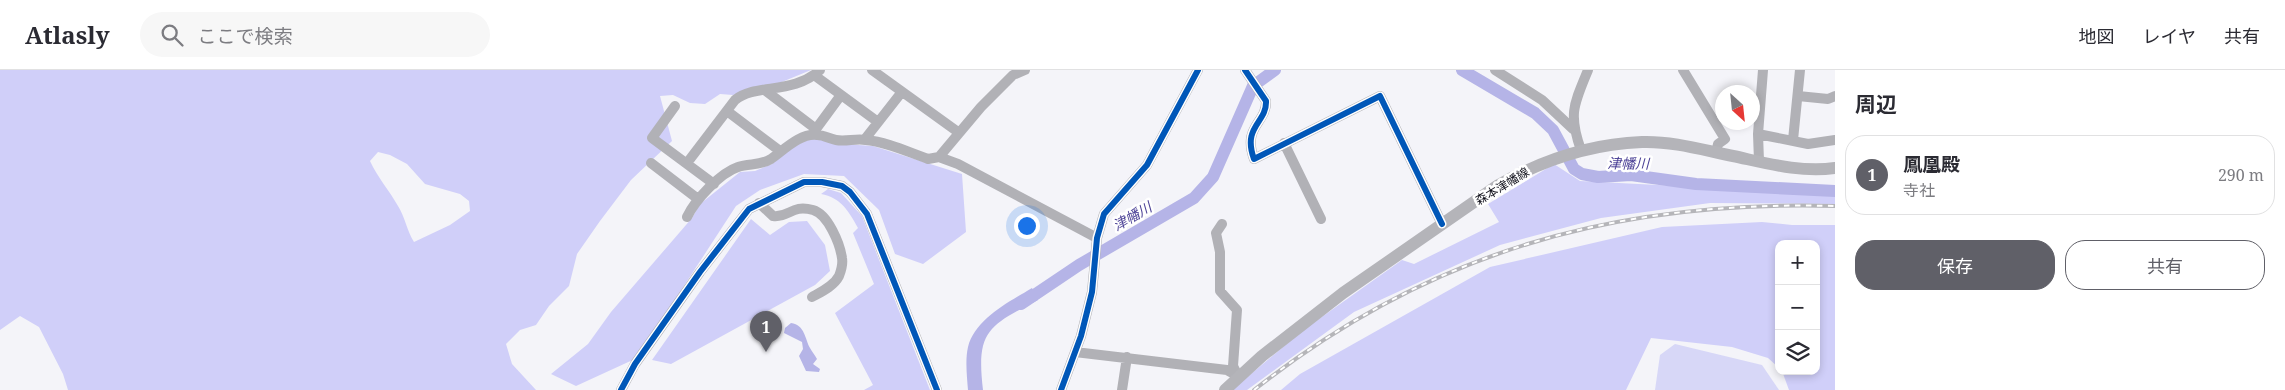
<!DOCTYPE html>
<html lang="ja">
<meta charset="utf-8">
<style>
:root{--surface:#fff;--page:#f7f7f7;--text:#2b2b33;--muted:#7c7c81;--line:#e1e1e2;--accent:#606068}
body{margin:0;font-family:"Noto Serif","Noto Sans JP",serif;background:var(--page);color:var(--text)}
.controls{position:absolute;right:15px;bottom:15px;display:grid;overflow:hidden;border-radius:10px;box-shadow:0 2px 8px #0003}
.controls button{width:45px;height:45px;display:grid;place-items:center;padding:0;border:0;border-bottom:1px solid var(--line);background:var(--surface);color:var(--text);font:25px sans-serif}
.compass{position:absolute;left:1715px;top:15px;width:45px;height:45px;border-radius:50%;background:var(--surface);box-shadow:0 2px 8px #0003;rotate:153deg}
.you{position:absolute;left:1026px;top:155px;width:18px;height:18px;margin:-12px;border:4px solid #fff;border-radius:50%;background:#1a73e8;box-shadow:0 0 0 8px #1a73e833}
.badge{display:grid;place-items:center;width:32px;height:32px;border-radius:50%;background:var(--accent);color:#fff;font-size:16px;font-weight:700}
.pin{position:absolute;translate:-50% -41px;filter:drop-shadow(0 1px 2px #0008)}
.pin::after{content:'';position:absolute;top:26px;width:18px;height:15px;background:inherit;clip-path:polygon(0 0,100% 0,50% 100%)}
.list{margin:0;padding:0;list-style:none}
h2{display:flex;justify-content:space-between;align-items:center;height:65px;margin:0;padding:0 20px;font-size:21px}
h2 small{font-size:16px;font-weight:400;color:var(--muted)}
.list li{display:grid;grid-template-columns:32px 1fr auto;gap:15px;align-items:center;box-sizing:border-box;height:80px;margin:0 10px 10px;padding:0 10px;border:1px solid var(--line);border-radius:20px}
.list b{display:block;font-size:19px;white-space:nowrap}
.list p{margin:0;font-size:16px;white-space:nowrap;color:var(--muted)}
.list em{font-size:16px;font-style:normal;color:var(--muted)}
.actions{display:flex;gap:10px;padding:15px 20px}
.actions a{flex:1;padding:11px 0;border:1px solid var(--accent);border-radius:20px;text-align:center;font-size:18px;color:var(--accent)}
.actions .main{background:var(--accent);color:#fff}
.icon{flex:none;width:28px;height:28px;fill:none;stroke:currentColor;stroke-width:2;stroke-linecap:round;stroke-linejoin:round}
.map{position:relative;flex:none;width:1835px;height:320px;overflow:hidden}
header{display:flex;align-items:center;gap:30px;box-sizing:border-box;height:70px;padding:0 25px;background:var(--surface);border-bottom:1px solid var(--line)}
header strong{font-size:24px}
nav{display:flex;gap:28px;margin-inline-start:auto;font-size:18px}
.search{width:350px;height:45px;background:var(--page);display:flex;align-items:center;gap:12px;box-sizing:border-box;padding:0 18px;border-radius:28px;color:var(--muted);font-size:19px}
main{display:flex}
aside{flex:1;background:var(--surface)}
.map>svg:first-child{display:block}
</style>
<header>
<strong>Atlasly</strong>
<div class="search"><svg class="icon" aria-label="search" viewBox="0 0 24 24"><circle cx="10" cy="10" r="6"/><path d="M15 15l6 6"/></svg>ここで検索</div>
<nav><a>地図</a><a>レイヤ</a><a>共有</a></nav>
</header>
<main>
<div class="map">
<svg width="1835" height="320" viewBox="0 0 1835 320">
<rect width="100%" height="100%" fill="#f4f4f9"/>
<path fill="#d7d7f7" d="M1675,274L1762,295L1779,320H1655L1660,285Z"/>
<path fill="#d0cff9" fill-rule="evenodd" d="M0,0H811L777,14L733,25L720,24L705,34L690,33L673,25L660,26L672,71L631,110L600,151L577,184L569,216L549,236L536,255L520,260L506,274L512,294L536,320H68L63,304L39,257L20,246L0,260ZM378,82L390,85L407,94L425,114L460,124L469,131L470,141L450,155L414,172C407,161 405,147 398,136C389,120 378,108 370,91Z
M812,68L844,74L873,76L962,104L966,162L923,194L895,184L879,140L844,106L804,104L760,120L736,136L637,288L576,316L551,304L588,274L611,242L692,148L700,134L740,102L755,101L772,94L792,77Z
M1554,94L1580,111L1835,124V134L1710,133L1601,148L1500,175L1354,242L1247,320H1232L1302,261L1402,190L1414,194L1499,152L1488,134Z
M828,119L841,123L862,146L930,320H864L873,315L835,243L874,214L853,163L858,158C848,140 841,128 821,124Z
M751,149L770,165L789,152L807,151L825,175L830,201L815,215L671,294L652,290Z
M1762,152L1792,155H1835V320H1789L1782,301H1816V174H1779V298L1768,288L1732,277L1651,268L1626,320H1281L1300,304L1490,197L1662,157Z"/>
<path fill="#b5b4e7" d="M1032,218L1038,230C988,256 976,261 983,320H968C967,307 965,290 968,277C975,249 1009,232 1032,218Z
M791,253C805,255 805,269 810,278C812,282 815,285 817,289L813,294L820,299L819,302L806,301L799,286L803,279L802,272L784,263L785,258Z"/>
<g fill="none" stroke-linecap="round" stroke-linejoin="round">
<path stroke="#b5b4e7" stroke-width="12" d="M1462,0L1535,43L1553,60L1574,99L1582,104L1598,107L1631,105L1696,114L1835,121
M1021,234L1079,195L1194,128L1213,107L1253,16L1275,0"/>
<path stroke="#b1b1b6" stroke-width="10" d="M872,0L958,62
M1025,0L1013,5L981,37L939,87L958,94L1097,168
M1245,0L1266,31C1267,53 1242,56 1254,89L1380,26L1442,154
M1495,0L1542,30L1573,59
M1683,0L1725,69L1718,74L1716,83
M814,5L878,52
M766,21L816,59L817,65
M1798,26L1828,29L1835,26
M675,36L652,68L714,114
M727,41L780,81
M816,59L841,25
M1758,64L1808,74L1835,70
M865,69L901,23
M1793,70L1800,0
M1284,73L1321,149
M1581,80C1568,44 1574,34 1588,0
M1759,91L1758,64L1763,0
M651,93L698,129
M687,93L735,30C756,13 793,25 820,0
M759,133L773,146C790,148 791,134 813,140C828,144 840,174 842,188C843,194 841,201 839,206C834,216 821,222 812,227
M687,147C695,130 720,103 738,97C749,93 760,96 771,89C784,80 800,63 817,65C824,65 830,69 836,70C846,72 856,68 866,70C887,72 908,82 928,89L939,87
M1222,154L1216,163L1220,182V221L1237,240L1233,296L1238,306
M1075,282L1227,300L1238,306
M621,320L635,294L700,202L749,139L804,112H822L842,116L850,122L867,144L937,320
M1061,320L1081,266L1092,222L1097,168L1104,144L1147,95L1198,0
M1122,320L1127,287"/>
<path stroke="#b4b4b9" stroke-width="12" d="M1225,320L1262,286L1343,223L1497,116C1542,90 1590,74 1642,72C1673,71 1703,80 1733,86C1766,93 1801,103 1835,98"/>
<defs>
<path id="rail" d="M1254,320C1429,182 1615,130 1835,136"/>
</defs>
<use href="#rail" stroke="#b5b5b9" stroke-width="4"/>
<use href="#rail" stroke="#fff" stroke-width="2" stroke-dasharray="5.5" stroke-linecap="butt"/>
<defs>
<path id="cycleway" d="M1245,0L1266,31C1267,53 1242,56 1254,89L1380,26L1442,154
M621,320L635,294L700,202L749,139L804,112H822L842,116L850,122L867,144L937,320
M1061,320L1081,266L1092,222L1097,168L1104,144L1147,95L1198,0"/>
</defs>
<use href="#cycleway" stroke="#fff" stroke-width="9"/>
<use href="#cycleway" stroke="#0057b8" stroke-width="6"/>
</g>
<g text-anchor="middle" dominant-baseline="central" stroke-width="5" stroke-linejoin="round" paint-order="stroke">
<g font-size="12" fill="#10101a" stroke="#fff">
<text transform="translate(1502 116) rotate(-31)">森本津幡線</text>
</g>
<g font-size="14" font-style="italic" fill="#4c4297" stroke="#fff">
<text transform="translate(1628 93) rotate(1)">津幡川</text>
<text transform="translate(1132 146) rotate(-30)">津幡川</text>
</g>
</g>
</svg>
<div class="controls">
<button>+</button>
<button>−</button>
<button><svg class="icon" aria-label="layers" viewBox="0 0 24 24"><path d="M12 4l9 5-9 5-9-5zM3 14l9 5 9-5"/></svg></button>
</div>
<svg class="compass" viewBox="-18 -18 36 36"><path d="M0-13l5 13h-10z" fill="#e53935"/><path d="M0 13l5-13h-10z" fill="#7c7c81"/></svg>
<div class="you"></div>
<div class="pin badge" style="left:766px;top:282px">1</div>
</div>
<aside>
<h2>周辺<small></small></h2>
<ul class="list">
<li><span class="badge">1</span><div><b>鳳凰殿</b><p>寺社</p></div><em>290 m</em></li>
</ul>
<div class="actions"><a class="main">保存</a><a>共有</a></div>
</aside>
</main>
